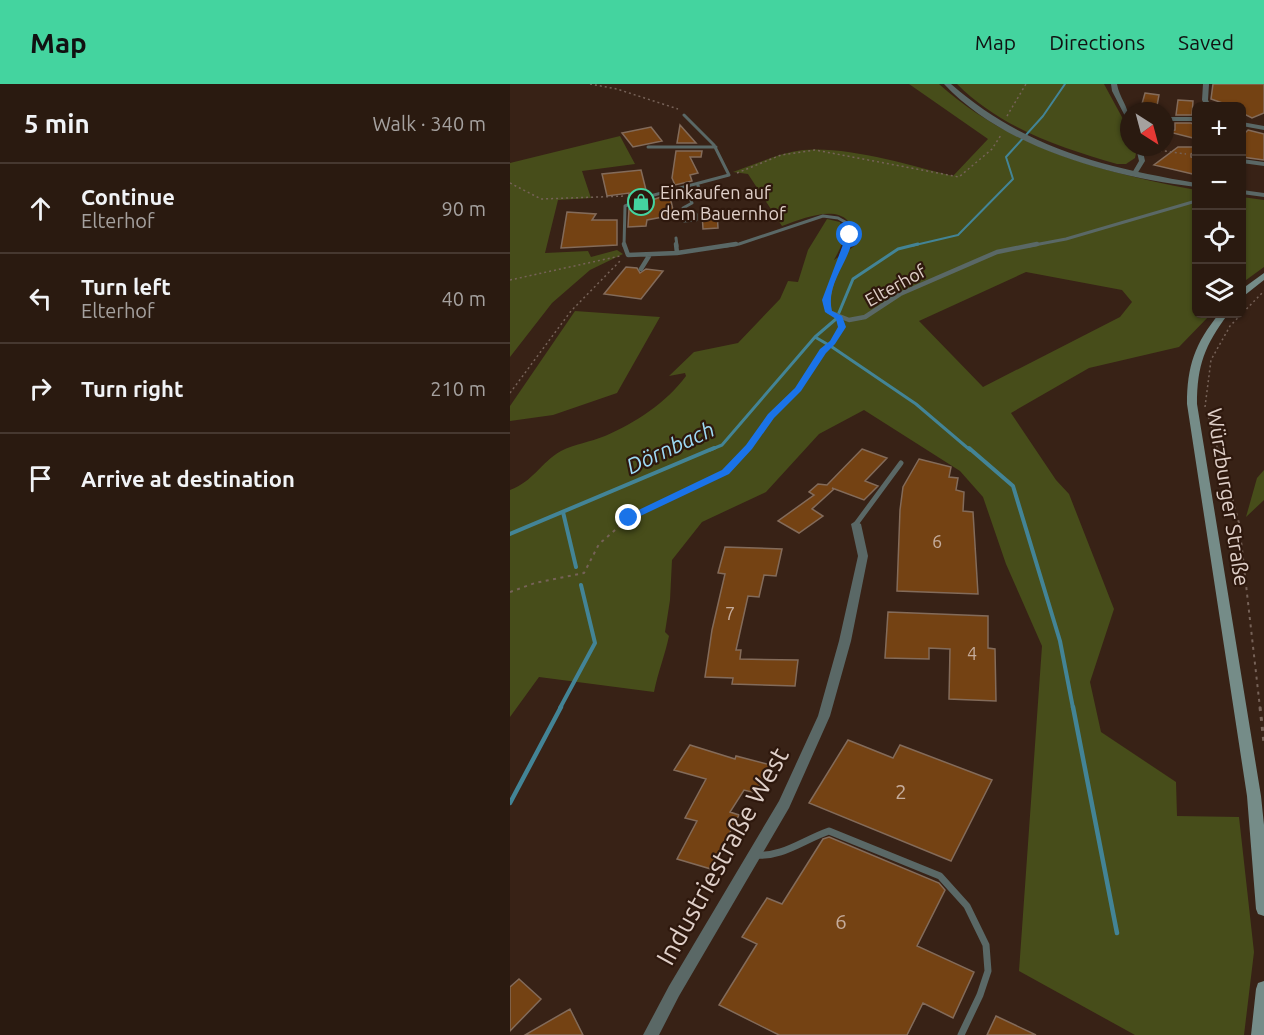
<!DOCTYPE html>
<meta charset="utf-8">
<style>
:root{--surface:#2a1a10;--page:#322319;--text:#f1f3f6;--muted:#a5a19f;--line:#463830;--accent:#44d49f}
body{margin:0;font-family:Ubuntu,sans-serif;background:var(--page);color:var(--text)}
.controls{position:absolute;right:18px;top:18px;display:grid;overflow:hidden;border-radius:9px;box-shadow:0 2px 4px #0004}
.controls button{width:54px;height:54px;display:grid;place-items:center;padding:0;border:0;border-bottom:2px solid var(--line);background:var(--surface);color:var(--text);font:30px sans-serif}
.compass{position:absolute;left:610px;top:18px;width:54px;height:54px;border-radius:50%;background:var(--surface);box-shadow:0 2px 4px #0004;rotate:144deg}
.stop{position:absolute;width:18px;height:18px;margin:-14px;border:4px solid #1a73e8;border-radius:50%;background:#fff}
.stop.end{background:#1a73e8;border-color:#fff;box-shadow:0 2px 6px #0008}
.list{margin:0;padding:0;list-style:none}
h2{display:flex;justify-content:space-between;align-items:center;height:78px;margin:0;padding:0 24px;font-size:26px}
h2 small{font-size:20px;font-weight:400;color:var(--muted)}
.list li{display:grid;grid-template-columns:39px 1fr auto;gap:18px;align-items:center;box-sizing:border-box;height:90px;padding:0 24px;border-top:2px solid var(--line)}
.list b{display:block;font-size:22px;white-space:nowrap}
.list p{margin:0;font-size:20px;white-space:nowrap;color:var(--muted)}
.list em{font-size:20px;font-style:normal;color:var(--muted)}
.icon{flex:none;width:33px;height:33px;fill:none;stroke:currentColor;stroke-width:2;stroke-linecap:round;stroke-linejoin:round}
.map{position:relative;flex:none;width:754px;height:951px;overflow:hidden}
header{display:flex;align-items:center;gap:36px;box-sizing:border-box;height:84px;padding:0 30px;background:var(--accent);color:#111}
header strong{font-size:28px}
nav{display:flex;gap:33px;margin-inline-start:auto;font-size:21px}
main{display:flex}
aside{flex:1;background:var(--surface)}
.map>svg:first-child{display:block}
</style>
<header>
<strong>Map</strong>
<nav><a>Map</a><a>Directions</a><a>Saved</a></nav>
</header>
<main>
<aside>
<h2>5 min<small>Walk · 340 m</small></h2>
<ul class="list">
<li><svg class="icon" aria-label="ahead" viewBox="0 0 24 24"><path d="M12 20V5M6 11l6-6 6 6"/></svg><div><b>Continue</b><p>Elterhof</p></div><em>90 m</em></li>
<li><svg class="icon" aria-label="left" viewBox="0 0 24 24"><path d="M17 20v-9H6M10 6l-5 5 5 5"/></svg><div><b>Turn left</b><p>Elterhof</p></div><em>40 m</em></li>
<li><svg class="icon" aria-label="right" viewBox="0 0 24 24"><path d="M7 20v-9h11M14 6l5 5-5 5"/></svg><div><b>Turn right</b></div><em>210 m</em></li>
<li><svg class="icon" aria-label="arrive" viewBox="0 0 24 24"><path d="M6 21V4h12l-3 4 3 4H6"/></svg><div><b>Arrive at destination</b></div></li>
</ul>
</aside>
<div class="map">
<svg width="754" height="951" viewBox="0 0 754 951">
<rect width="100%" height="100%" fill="#382216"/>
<path fill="#474d1a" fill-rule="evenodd" d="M399,0H429C501,65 593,88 686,106V230H701L669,263L579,284L501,329L546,396L559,410L604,525L580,598L591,648L666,698L667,732L729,733L744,868L734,951H625L509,887L532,562L496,480L473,413L450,387L354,326L309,350L256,408L192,438L162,476L160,516L155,548L159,552C155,571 148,588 144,608L29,593L0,633V406C24,397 30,379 51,367C65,360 80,358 95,352C125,339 156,319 176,292L175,289L159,292L184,268L228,259L270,215L278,197L288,198L298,166L317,135L330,138C337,153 331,163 324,176L346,161C344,114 302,131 272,142L238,90L223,88C246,80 269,69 293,66C338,62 399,81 443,92L478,55ZM516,188L612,206L622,218L610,233L473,303L409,237Z
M447,0H594L619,46V63L627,65L625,74L616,80H607C549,63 491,44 447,0Z
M110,52L125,80L72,87L81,114L48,116L35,169L78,167L81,173L107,166L113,170L80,186L42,219L0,273V79Z
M732,113L754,116V183L732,199Z
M65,227L150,233L107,309L43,331L0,337V322Z
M754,386V416L736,433L747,394Z"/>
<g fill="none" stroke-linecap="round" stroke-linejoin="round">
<path stroke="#438496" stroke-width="2" d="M401,162L448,151L503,95L496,73L533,32L555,0"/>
<path stroke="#438496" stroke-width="3" d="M328,231L343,195L388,165L408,160
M305,253L317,260
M322,263L406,320L460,366
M200,366L212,361L305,253L326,235"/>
<path stroke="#438496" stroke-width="4" d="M459,364L503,402L550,557L563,624
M53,428L66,483
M0,450L204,364
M50,624L85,559L71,501"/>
<path stroke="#438496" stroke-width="4.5" d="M563,623L607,849
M0,719L51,623"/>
</g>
<path fill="#744213" stroke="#836b5a" stroke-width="1.5" d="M703,0H754V29L742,34L732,29V22H721L701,15Z
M635,9L649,11L646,27H630Z
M668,16L683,17L682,31H666Z
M665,39H681L687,42V55L659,48L665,46Z
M170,41L186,59H167Z
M141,43L152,57L123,63L112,49Z
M738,46L754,50V76L732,73V52Z
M668,63H687V67L681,70V73L687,75V91L644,81Z
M166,67H192L191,73H180L188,89L180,91L182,97L165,101L162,94Z
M131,86L137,110L118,117L119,109L97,112L92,90Z
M154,112H160L164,131L137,136L136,142L118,143L119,125H135L138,122L136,118Z
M207,127L208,144L193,145L192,128Z
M57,128L86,130L82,136H107V161L51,164Z
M116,183L127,184L130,189L136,185L153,187L131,215L94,210Z
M352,365L377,374L355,397L368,402L354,416L322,404L324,405L302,425L313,432L289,449L268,437L304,411L299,408L308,400L317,401Z
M409,375L441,383L439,393L448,394L446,406L454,408L453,427L463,428L468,510L387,507L390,426L393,403Z
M215,463L272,465L266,492L254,491L249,513L238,512L226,566H231L230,575L288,576L285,602L222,600L223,594L195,593L202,546L215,490L208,489Z
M378,528L478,532V564L485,565L486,617L439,615L440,565L419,564V575L375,574Z
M338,656L383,674L390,661L482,696L441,777L299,719Z
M180,661L225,675L226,672L261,681L246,709L234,706L220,728L229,731L201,785L167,775L187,737L175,734L196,695L164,686Z
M319,753L429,799L435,806L407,862L464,888L443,934L413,919L397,951H269L209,921L247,860L232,853L257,814L272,820L313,755Z
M9,895L31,915L0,947V903Z
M60,925L73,951H15Z
M486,932L526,951H477Z"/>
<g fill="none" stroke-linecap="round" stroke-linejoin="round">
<path stroke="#766258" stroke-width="1.5" stroke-dasharray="2 3" stroke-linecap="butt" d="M80,0L107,5L168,25
M497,32L516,0
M640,65L676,70
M227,89L271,71L305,66L449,93L482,65L491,51
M0,99L31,115L116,112
M0,196L110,172
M0,309L61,227L111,176
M695,323L701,276L720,242L754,207
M697,328L708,366
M236,366L261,332L288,305L313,267L330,249L332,243"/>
<path stroke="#766258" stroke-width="2" stroke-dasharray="3 4.5" stroke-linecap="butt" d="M708,364L729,439L750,624
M0,508L25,499L74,489L89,460L119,434L216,388L238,364"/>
<path stroke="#766258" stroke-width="3" stroke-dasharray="4 6" stroke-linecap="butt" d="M750,623L754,659"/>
<path stroke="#5a6866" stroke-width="3" d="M138,63H206
M122,120L134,121
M186,130V136L174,137V131Z
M174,131L173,124L182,119L180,114L189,107L188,101
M166,154L167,162
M114,162L115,122L144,111L219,91L204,61L174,31
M216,162L229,160L313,132L328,134L337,139V162
M519,162L556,155L686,117"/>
<path stroke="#5a6866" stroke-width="4.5" d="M114,160L118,171L167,169L226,160
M166,160L167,169
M337,160C330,184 315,202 319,228L339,236L355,233L390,210L487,168L527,160
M131,185L139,172"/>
<path stroke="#5a6866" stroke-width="5" d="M346,440L391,379"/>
<path stroke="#5a6866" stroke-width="7" d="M244,771C272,774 293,756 319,747L430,792L457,822L476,861L478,887L470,911L451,951"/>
<path fill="#5a6866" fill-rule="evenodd" d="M601,0H607C609,13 619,23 619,36L616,34L602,7Z
M693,0H699L698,16L701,22H695L692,16Z
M655,33H686V37H655Z
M732,38L754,42V46L732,42Z
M626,63H632L635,77L627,90L625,91L622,89L629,77Z
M686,69V73L683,72V70Z
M732,75L754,78V82L732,79Z
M346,437L351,440L358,472L341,557L320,632L279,724L169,912L149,951H133L159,902L269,717L308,632L329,557L348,472L341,440Z"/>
<path fill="#5a6866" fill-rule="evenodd" d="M434,0H441C514,64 593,83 686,99V103C601,93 494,64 434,0Z
M732,106L754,109V113L732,110Z"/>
<path fill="#758c88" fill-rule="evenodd" d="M754,189V196L735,211L732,212V205Z
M709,230H718C695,261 687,281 687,320L751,712L754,741V832L748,830L746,825L737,712L677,320C677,282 685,259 709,230Z
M754,897V951H741L746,905L748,899Z"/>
</g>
<path fill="#1a73e8" d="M337,150L343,151C341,177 315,199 322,227L332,232L336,243L325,260L316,269L291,307L264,334L242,365L219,390L122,436H116V432L212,386L236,361L258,330L285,304L310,265L320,257L328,243L326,235L315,228L312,216Z"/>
<defs>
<symbol id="shop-ring" viewBox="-11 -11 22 22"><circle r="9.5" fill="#2e180d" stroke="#44d49f" stroke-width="1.5"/><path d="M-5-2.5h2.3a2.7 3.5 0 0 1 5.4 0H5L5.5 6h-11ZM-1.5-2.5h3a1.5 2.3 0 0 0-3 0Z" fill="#44d49f"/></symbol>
</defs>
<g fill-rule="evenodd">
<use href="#shop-ring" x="116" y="103" width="30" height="30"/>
</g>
<g text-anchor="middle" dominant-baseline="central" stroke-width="4.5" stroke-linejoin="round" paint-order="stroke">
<g font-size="18" fill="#e0d0c9" stroke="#2e180d" text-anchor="start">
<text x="150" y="108">Einkaufen auf<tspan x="150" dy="21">dem Bauernhof</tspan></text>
</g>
<g font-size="18" fill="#e0d0c9" stroke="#2e180d">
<text transform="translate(385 201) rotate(-29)">Elterhof</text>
</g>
<g font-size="18" fill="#c5ac9c">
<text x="427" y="457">6</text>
<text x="220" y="529">7</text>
<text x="462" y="569">4</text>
</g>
<g font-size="21" fill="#e0d0c9" stroke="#2e180d">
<text transform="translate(719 413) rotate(81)">Würzburger Straße</text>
</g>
<g font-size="21" fill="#c5ac9c">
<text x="391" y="707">2</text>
<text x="331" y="837">6</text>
</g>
<g font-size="22" font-style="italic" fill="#9ddaf5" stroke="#2e180d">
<text transform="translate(160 363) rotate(-25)">Dörnbach</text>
</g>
<g font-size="26" fill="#e0d0c9" stroke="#2e180d">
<text transform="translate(212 772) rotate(-61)">Industriestraße West</text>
</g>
</g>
</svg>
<div class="controls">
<button>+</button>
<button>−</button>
<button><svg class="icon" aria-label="locate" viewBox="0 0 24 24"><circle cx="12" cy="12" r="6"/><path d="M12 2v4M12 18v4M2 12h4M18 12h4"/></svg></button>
<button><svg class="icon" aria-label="layers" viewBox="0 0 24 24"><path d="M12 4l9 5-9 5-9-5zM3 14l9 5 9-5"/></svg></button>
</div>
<svg class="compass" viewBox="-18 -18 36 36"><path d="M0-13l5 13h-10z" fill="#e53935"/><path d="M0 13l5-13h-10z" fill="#a5a19f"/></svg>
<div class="stop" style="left:340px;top:151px"></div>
<div class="stop end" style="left:119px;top:434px"></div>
</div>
</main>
